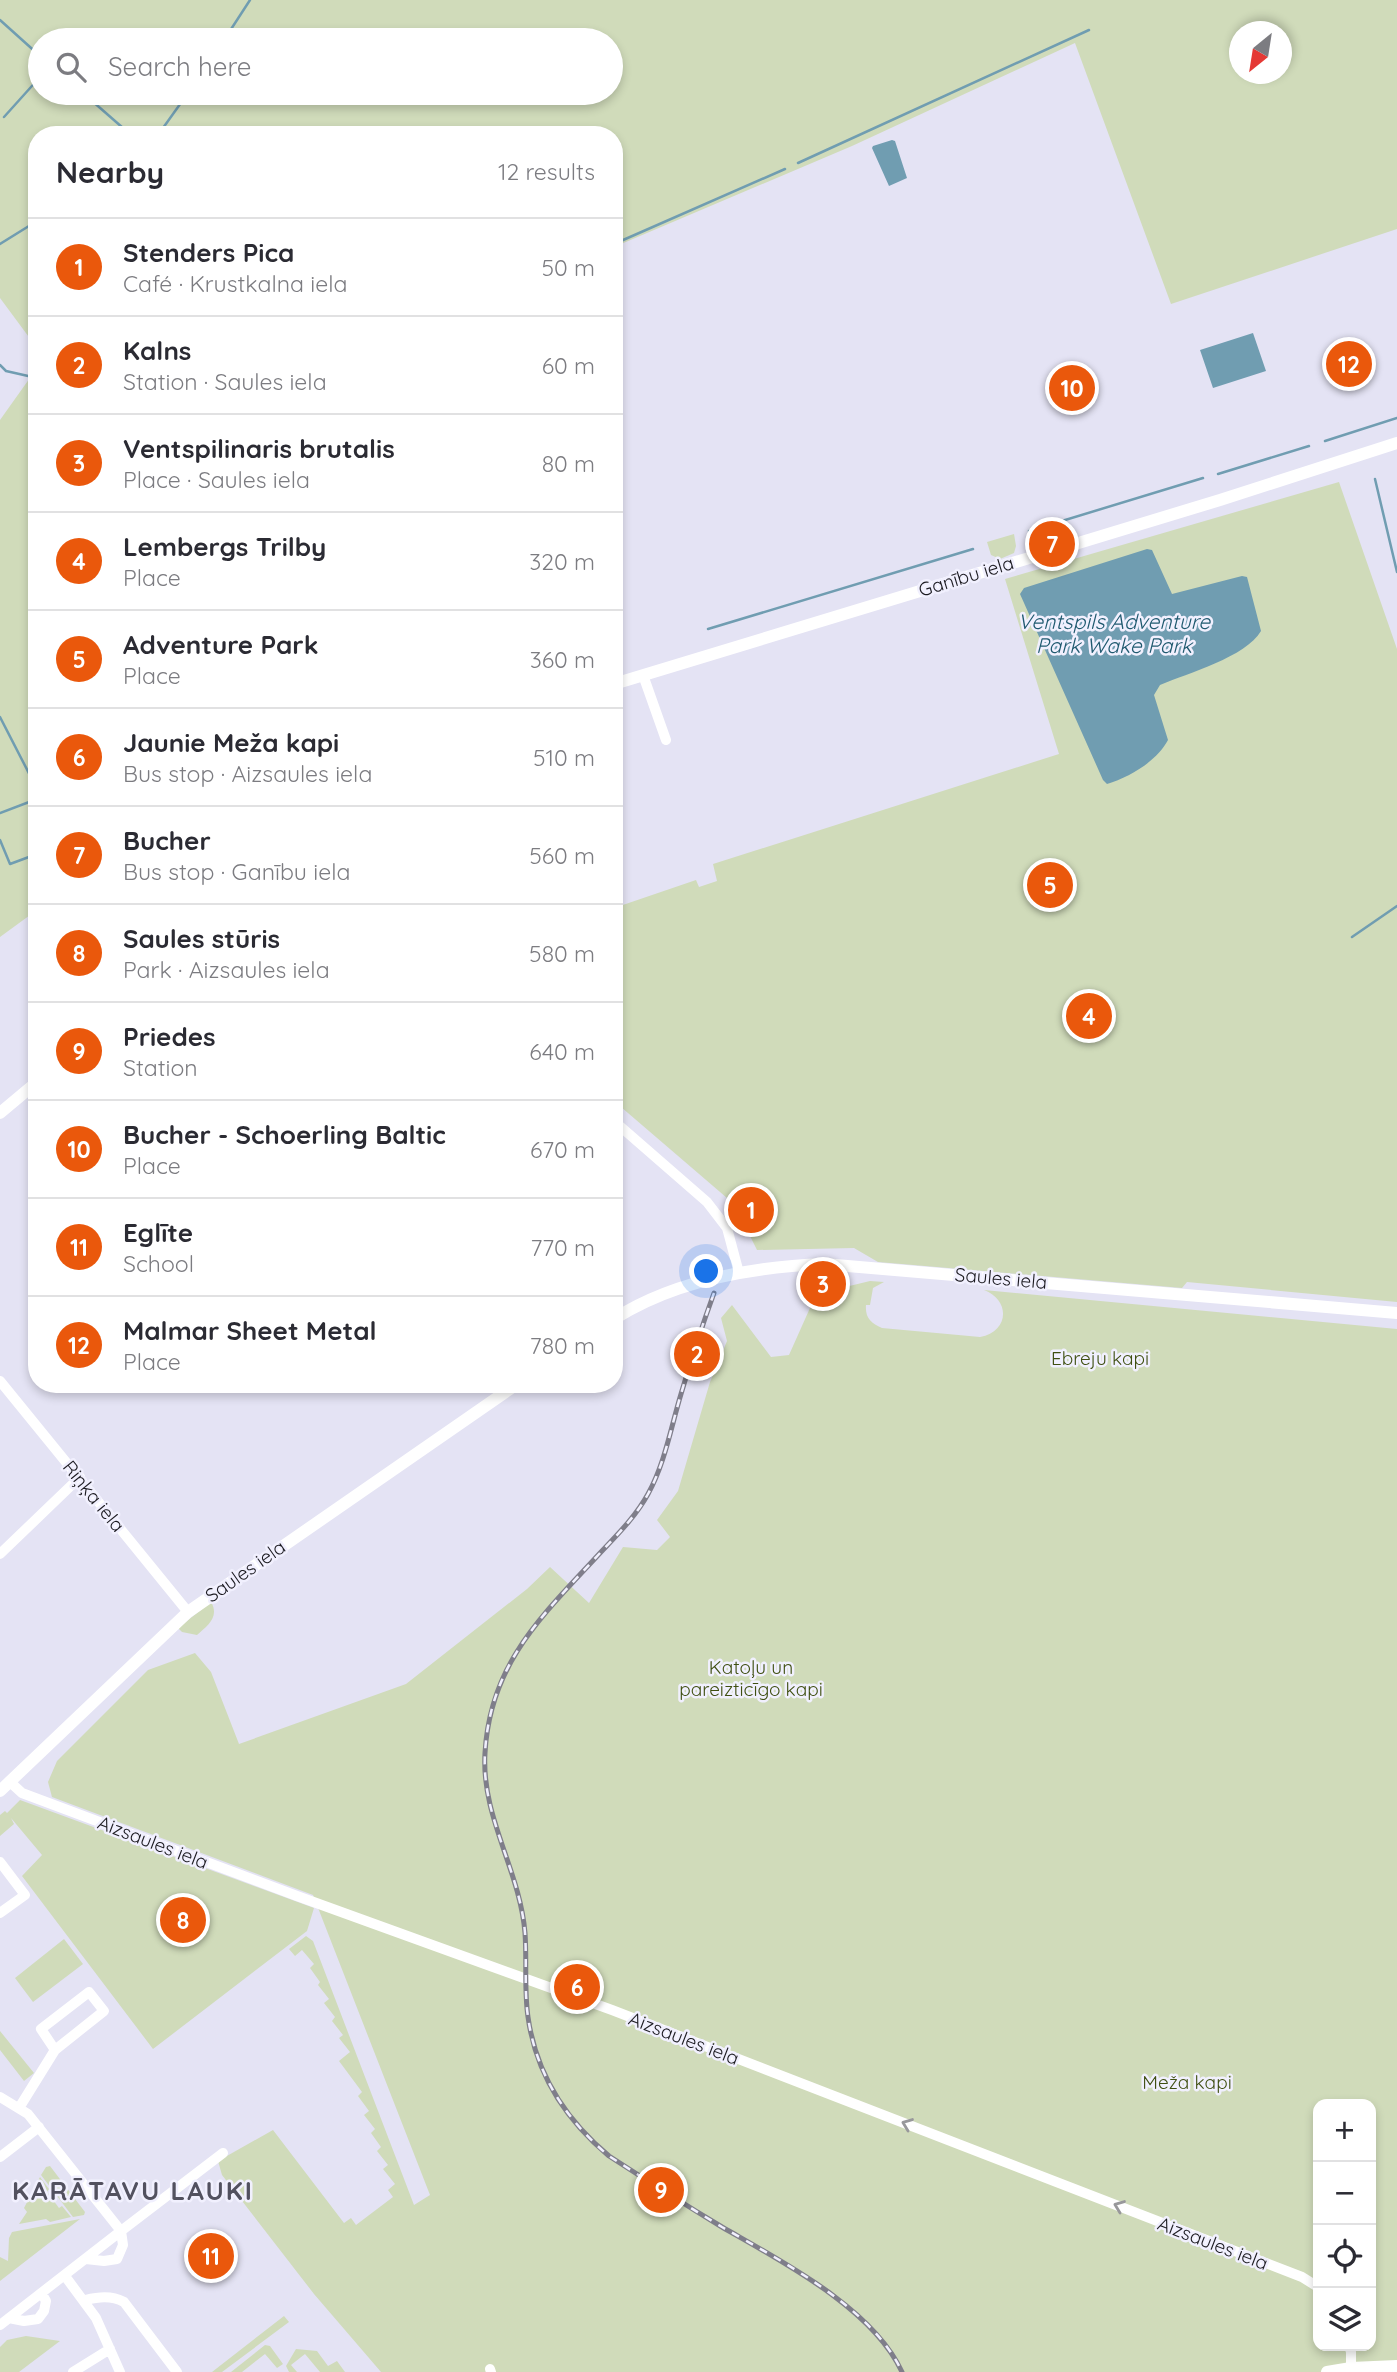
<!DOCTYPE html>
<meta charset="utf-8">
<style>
:root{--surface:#fff;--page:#f2f2f3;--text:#2b2b33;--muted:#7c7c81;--line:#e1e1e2;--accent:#ea580c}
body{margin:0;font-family:Quicksand,sans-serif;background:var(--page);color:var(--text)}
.controls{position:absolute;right:21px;bottom:21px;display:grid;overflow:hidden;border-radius:14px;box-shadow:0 4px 10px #0003}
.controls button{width:63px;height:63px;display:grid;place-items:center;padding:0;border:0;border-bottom:2px solid var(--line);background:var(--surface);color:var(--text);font:35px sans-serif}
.compass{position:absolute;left:1229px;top:21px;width:63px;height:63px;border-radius:50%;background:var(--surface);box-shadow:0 4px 10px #0003;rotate:210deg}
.you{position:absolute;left:707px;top:1272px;width:24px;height:24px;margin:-18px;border:5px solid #fff;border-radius:50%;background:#1a73e8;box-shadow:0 0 0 10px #1a73e833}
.badge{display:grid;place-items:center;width:46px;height:46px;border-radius:50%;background:var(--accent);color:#fff;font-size:23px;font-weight:700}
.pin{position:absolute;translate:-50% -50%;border:4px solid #fff;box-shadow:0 2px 7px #0006}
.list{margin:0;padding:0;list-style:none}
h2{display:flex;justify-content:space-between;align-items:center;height:91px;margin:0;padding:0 28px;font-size:30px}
h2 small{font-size:23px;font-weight:400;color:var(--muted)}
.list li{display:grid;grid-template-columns:46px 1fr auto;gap:21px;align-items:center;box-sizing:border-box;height:98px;padding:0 28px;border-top:2px solid var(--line)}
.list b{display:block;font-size:26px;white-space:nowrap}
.list p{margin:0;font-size:23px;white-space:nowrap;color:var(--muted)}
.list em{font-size:23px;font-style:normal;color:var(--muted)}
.icon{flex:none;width:38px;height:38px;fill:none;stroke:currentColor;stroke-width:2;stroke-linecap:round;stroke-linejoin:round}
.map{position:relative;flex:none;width:1397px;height:2372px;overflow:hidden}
.search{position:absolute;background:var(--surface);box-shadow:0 4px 10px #0003;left:28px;top:28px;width:595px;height:77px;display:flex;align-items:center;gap:18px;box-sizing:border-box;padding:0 24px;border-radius:38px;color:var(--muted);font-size:26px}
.panel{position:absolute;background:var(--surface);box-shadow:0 4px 10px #0003;left:28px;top:126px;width:595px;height:1267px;border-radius:28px}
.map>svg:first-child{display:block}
</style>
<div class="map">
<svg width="1397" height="2372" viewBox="0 0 1397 2372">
<rect width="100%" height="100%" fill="#e4e3f4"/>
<path fill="#d0dbba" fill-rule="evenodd" d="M0,0H1397V229L1171,304L1075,43L852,146L614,247V135H37V348L0,298ZM1240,32H1282V74H1240ZM40,40H611V93H40Z
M37,368V910L0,937V420Z
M1339,482L1397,649V1302L1187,1282L1182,1288L878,1262L854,1248L757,1250L734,1204L614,1101V908L696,880L699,887L717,881L713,864L1059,754L1005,579Z
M1014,534L1016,546L1014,553L1000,559L991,555L987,542Z
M870,1281L884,1282L873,1288L870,1305H866C865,1318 871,1323 882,1328L980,1337C1009,1332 1011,1300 984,1290L1397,1329V2372H381L314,2294L222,2175L218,2161L273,2130L344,2223L351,2218L356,2225L393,2197L388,2190L395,2184L383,2169L388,2165L377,2151L381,2147L371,2133L375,2129L364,2115L369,2111L358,2096L362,2092L339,2061L350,2052L339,2038L343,2035L332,2021L335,2017L324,2003L329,1999L318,1985L320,1982L310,1968L314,1964L302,1950L295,1956L289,1949L306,1936L313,1941L414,2205L430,2195L313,1895L52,1797L48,1782L57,1761L148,1670L195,1653L211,1672L239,1744L406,1684L527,1589L550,1567L589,1603L623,1547L657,1550L670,1537L657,1520L678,1491L710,1382L727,1341L721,1318L732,1305L771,1357L789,1355L814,1299L833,1290ZM1318,2104H1371V2346H1318Z
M211,1602C220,1617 207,1626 197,1635L182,1632L178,1628Z
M20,1800L314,1908L307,1931L153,2049L22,1876L42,1855L11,1818L14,1824L0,1836V1815L5,1811L7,1813Z
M64,1939L83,1964L33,2002L15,1978Z
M0,2031L34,2073L24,2081L0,2050Z
M50,2166L85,2212L84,2215L73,2217L41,2175L46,2167Z
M40,2177L49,2189L47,2192L59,2208L62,2206L71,2217L50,2222L46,2219L19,2224L27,2212L24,2208Z
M80,2219L0,2281V2257L8,2261L9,2238L12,2232Z
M284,2316L289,2322L222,2372H212Z
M26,2336L60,2341L19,2372H0V2347L7,2340Z
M265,2345L270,2346L283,2364L277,2368L265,2354L242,2372H231Z
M296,2349L317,2351L328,2366L337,2361L345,2372H320L305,2354L291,2365L297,2372H289L286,2366Z"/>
<path fill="#709db1" d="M892,140L895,141L907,178L889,186L872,148L873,146Z
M1253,333L1266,371L1213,388L1200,350Z
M1147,549L1152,550L1172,594L1242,576L1247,577L1261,631C1246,657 1188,673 1160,685L1154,695L1168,740C1157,761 1130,777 1107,784L1103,780L1020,594L1024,588Z"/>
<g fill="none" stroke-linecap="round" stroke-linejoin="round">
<path stroke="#709db1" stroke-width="2.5" d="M0,20L40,56
M224,40L250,0
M83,93L131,135
M4,117L40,77
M158,135L188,93
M798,163L1089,30
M0,244L37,221
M614,244L785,169
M0,365L6,371L37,378
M1325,441L1397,418
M1218,474L1309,446
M1375,479L1397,572
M1029,531L1203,478
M708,629L973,549
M0,717L37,789
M0,813L37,799
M0,840L10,864L37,854
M1352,937L1397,906"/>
<path stroke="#fff" stroke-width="10" d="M643,675L666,740
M614,1121L707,1202L727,1228L739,1273
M0,1381L188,1612
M0,1554L80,1477
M10,1782L22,1793L297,1896L612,2010L1302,2277L1318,2287
M0,1862L25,1895L0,1913
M0,2097L28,2114L121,2231L0,2325
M19,2108L55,2050L104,2011L89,1992L41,2029L55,2050
M0,2157L39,2127
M86,2259L104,2261L117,2259L123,2245L121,2231L223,2153
M65,2276L96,2318L120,2372
M85,2300C98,2297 111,2295 124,2302L177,2372
M9,2318L24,2321L38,2319L44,2311L46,2301L42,2294
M1349,2346L1351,2352V2368
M490,2369L491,2372
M73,2372L110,2349"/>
<path stroke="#fff" stroke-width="12" d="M614,684L1220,500L1397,443
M0,1113L37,1082
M614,1319C675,1280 753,1267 824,1264L1397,1313
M0,1791L188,1612L517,1384
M1327,2372L1351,2368L1397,2366"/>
<defs>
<path id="rail" d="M714,1293C702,1326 691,1360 681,1394C671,1427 665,1463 648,1494C636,1516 618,1534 601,1552C544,1614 490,1662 485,1753C481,1817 520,1870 525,1933C527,1961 524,1990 528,2017C536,2074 566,2120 609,2156C646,2180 684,2204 722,2227C781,2261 873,2308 902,2372"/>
</defs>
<use href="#rail" stroke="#7f7e8a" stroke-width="5"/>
<use href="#rail" stroke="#f1f0fe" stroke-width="2.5" stroke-dasharray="8" stroke-linecap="butt"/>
</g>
<defs><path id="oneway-chevron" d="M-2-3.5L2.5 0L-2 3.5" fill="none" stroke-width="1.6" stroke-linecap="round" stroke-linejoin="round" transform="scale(1.75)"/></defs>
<g stroke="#98989b">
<use href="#oneway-chevron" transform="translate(907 2124) rotate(-159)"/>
<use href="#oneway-chevron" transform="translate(1119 2206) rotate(-159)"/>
</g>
<g text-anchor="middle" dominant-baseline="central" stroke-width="5" stroke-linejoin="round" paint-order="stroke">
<g font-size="19" fill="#1b1a20" stroke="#f1f0fe">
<text transform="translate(966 576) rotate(-17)">Ganību iela</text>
<text transform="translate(1001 1278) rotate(5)">Saules iela</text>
<text transform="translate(94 1496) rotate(51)">Riņķa iela</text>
<text transform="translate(245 1571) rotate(-35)">Saules iela</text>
<text transform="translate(153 1842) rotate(21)">Aizsaules iela</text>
<text transform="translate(684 2038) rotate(21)">Aizsaules iela</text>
<text transform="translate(1213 2243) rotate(21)">Aizsaules iela</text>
</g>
<g font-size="19" fill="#3f4f11" stroke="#f1f0fe">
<text x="1100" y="1358">Ebreju kapi</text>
<text x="751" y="1667">Katoļu un<tspan x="751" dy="22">pareizticīgo kapi</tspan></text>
<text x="1187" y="2082">Meža kapi</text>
</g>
<g font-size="21" font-style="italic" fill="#1f596f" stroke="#f1f0fe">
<text x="1114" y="621">Ventspils Adventure<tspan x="1114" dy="24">Park Wake Park</tspan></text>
</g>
<g font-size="26" font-weight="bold" letter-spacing="2" fill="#52515f" stroke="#f1f0fe">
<text x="133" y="2190">KARĀTAVU LAUKI</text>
</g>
</g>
</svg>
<div class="controls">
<button>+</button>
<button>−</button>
<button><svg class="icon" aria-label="locate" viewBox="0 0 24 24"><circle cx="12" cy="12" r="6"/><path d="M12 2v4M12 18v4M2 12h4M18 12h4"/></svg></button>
<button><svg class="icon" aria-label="layers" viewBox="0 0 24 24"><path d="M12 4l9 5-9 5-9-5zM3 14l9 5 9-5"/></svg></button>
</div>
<svg class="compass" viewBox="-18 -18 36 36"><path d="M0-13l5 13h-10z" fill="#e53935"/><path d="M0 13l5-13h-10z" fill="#7c7c81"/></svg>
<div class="you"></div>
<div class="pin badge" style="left:751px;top:1210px">1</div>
<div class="pin badge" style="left:697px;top:1354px">2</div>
<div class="pin badge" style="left:823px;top:1284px">3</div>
<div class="pin badge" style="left:1089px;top:1016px">4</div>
<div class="pin badge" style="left:1050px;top:885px">5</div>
<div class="pin badge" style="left:577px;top:1987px">6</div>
<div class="pin badge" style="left:1052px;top:544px">7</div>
<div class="pin badge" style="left:183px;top:1920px">8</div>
<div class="pin badge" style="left:661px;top:2190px">9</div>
<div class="pin badge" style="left:1072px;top:388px">10</div>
<div class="pin badge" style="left:211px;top:2256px">11</div>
<div class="pin badge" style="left:1349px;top:364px">12</div>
<div class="search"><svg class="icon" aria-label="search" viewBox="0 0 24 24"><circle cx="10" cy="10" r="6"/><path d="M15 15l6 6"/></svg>Search here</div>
<section class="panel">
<h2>Nearby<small>12 results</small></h2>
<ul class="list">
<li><span class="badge">1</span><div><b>Stenders Pica</b><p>Café · Krustkalna iela</p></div><em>50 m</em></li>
<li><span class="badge">2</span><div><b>Kalns</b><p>Station · Saules iela</p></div><em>60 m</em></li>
<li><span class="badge">3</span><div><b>Ventspilinaris brutalis</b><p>Place · Saules iela</p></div><em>80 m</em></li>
<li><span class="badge">4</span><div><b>Lembergs Trilby</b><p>Place</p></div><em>320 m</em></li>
<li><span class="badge">5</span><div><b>Adventure Park</b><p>Place</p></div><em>360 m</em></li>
<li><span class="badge">6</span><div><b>Jaunie Meža kapi</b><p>Bus stop · Aizsaules iela</p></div><em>510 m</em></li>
<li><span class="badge">7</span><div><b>Bucher</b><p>Bus stop · Ganību iela</p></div><em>560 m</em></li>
<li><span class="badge">8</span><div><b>Saules stūris</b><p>Park · Aizsaules iela</p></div><em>580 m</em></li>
<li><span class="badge">9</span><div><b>Priedes</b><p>Station</p></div><em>640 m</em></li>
<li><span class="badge">10</span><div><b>Bucher - Schoerling Baltic</b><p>Place</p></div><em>670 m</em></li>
<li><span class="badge">11</span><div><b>Eglīte</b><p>School</p></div><em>770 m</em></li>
<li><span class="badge">12</span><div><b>Malmar Sheet Metal</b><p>Place</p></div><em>780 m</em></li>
</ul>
</section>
</div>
